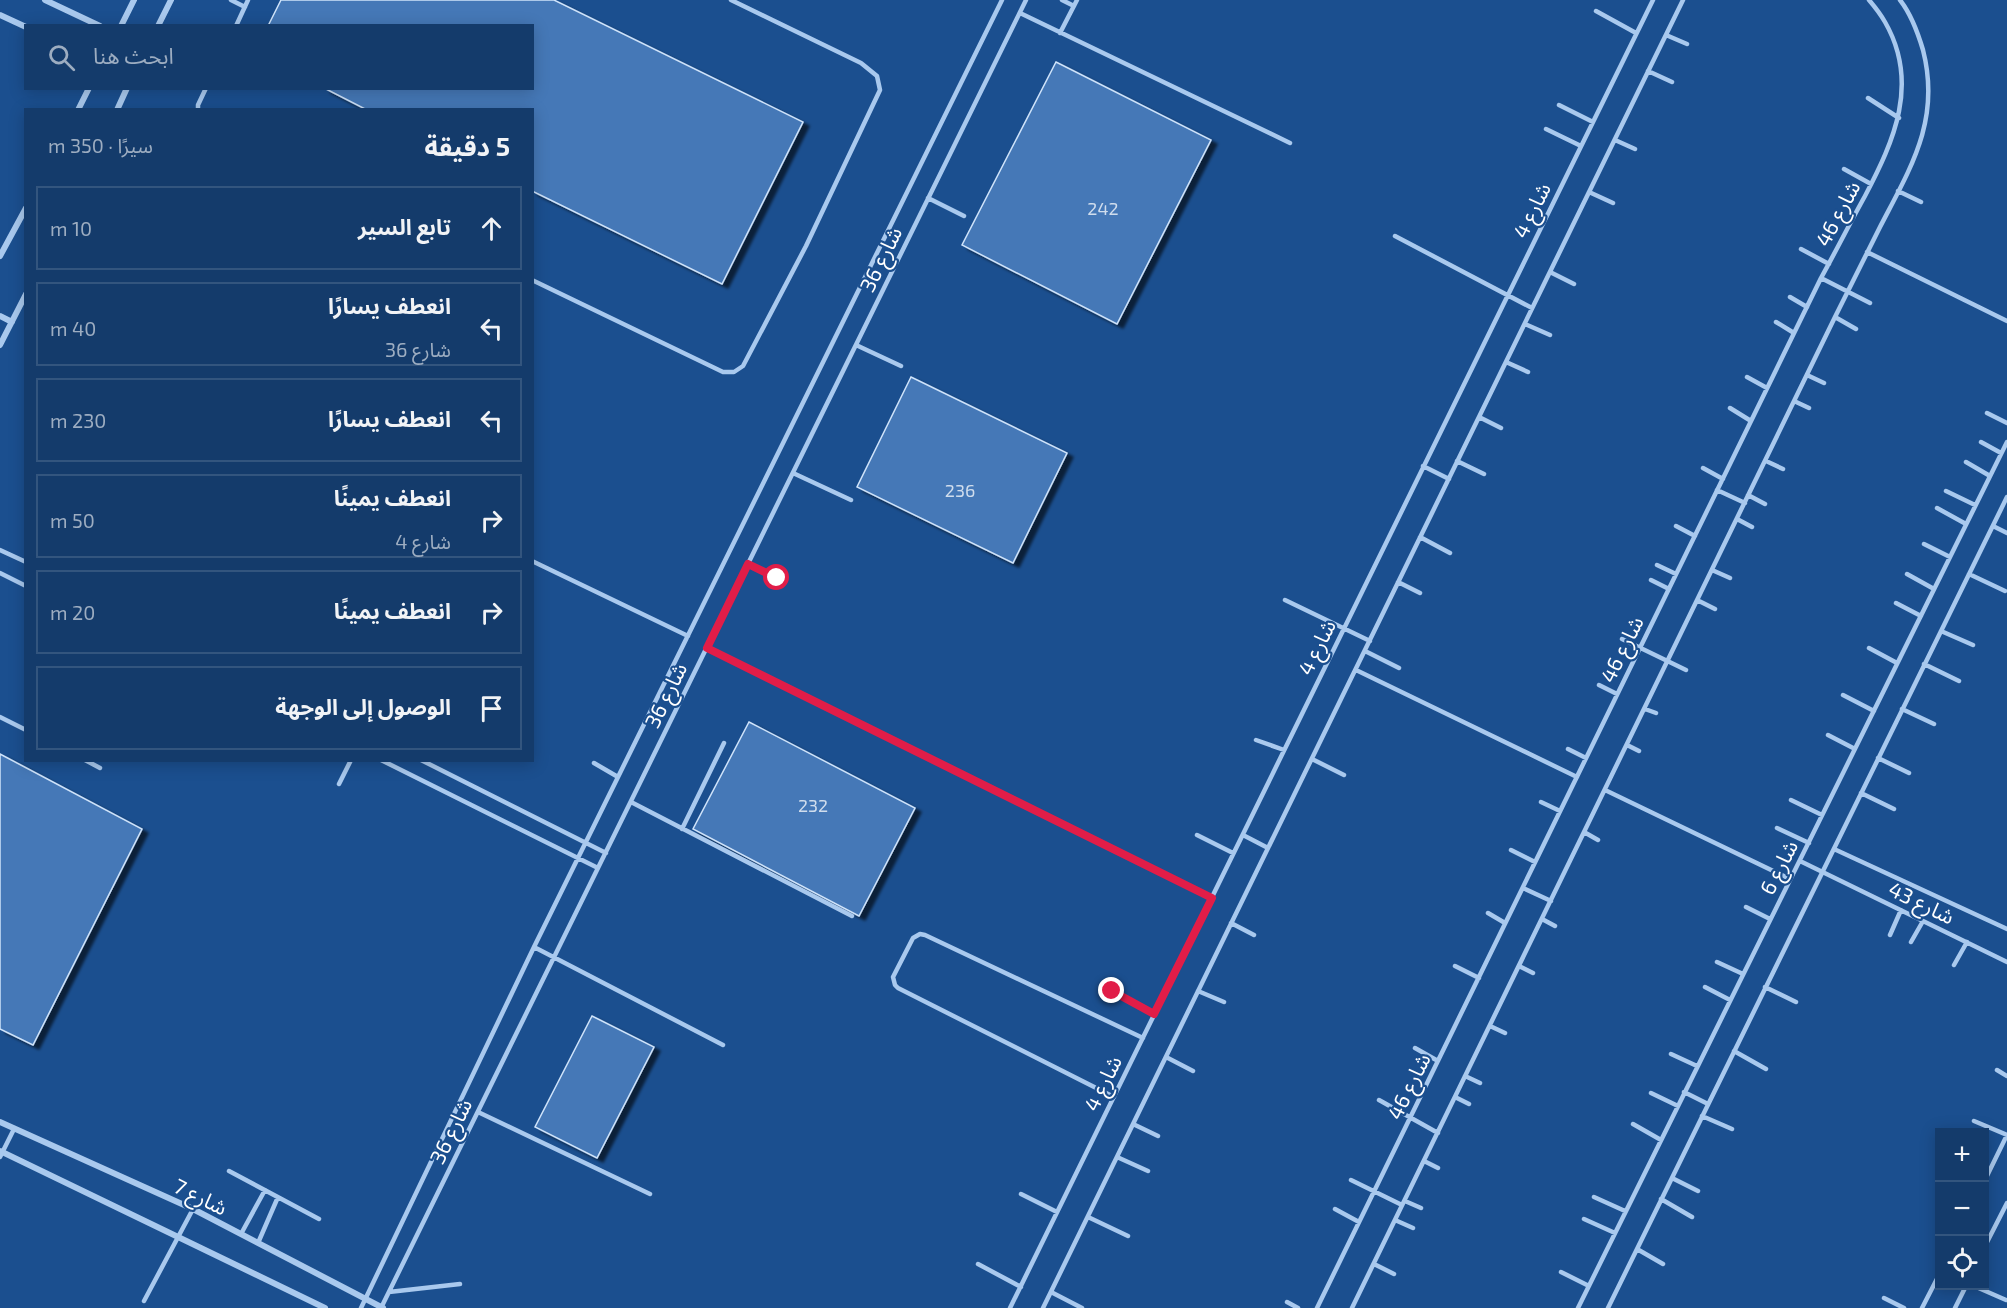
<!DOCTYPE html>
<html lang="ar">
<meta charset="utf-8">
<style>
:root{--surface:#143b6b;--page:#214673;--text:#f1f3f6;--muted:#9dadc1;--line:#33557e}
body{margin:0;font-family:"Exo 2","Noto Sans Arabic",sans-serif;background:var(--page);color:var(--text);direction:rtl}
.controls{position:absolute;right:18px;bottom:18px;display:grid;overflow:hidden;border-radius:0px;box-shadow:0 3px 15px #0003}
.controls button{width:54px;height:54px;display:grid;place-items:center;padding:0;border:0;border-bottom:2px solid var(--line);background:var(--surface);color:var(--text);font:30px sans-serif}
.stop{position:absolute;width:18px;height:18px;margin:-14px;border:4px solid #e11d48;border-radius:50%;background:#fff}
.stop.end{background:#e11d48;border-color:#fff;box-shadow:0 2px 6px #0008}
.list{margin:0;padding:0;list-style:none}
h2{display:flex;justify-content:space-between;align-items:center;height:78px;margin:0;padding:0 24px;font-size:26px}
h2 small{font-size:20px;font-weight:400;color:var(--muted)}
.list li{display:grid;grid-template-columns:39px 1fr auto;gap:18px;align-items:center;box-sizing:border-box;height:84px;margin:0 12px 12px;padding:0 12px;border:2px solid var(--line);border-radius:0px}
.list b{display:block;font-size:22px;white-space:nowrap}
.list p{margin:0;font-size:20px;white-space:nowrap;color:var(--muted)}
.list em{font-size:20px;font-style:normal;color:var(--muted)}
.icon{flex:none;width:33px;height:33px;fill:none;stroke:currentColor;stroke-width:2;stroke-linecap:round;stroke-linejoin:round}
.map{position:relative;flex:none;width:2007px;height:1308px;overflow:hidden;direction:ltr}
.search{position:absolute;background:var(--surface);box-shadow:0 3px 15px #0003;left:24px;top:24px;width:510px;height:66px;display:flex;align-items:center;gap:15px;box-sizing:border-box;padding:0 21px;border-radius:0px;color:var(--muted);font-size:22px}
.panel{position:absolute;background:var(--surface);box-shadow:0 3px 15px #0003;left:24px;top:108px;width:510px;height:654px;border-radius:0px;direction:rtl}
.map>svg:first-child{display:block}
</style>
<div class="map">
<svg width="2007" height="1308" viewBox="0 0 2007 1308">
<defs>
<filter id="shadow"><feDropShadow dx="6" dy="4" stdDeviation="1.5" flood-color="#0009"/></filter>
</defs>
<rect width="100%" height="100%" fill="#1b4f8f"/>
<path fill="#4478b7" stroke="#cfe3fa" stroke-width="1.5" filter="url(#shadow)" d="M281,0H554L803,122L722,284L532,191V110H367L324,88H532V26H268Z
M1056,62L1211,140L1117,324L962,245Z
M911,377L1067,453L1013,563L857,487Z
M749,722L915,808L859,916L693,829Z
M0,754L142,829L33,1045L0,1029Z
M592,1016L654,1047L597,1158L535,1127Z"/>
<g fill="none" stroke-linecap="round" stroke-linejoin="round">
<path stroke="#a9c9ee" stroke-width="4.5" d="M231,0L245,7
M1062,0L1074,6
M1596,11L1636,33
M1020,13L1290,143
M236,26L248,0
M1060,33L1077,0
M1666,35L1687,44
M1648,71L1672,82
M1868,98L1899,118
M1559,105L1593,122
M198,110V105L206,88
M1546,129L1581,146
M1615,140L1635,149
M1844,169L1871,184
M1898,191L1921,202
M1589,192L1613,203
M928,198L964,216
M1395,236L1532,308
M1801,249L1829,264
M1867,252L2007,321
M1550,272L1574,284
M1821,278L1870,303
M532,280L723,372H734L743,366L806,246L880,90L877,76L861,63L731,0
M1790,297L1807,307
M1835,317L1856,329
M1776,322L1794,333
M1525,324L1550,335
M856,345L901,366
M1506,362L1528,372
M1807,375L1824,383
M1747,377L1767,388
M1794,401L1809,408
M1730,408L1751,421
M1987,413L2007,423
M1479,417L1501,428
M1981,442L2001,453
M1457,461L1484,474
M1766,461L1783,469
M1966,462L1990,476
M1423,466L1449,479
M1703,468L1723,479
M793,473L851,500
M1717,490L1745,503
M1946,491L1975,505
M1748,495L1765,504
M1937,508L1966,524
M1737,519L1752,527
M1676,526L1695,536
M1993,526L2007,533
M1420,537L1450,553
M1924,544L1950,557
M0,550L26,562
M532,561L688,636
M748,564L777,578
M1657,565L1676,574
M1712,570L1730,578
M0,573L26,586
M1907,574L1934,589
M1969,574L2005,591
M1651,580L1669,589
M1398,582L1420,593
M1285,600L1370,641
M1697,600L1715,609
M1896,603L1921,616
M1941,631L1973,645
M1622,639L1686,670
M707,648L1212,898
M1869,648L1897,663
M1365,651L1399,668
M1924,664L1959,681
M1356,670L1577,777
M1599,685L1617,694
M1843,695L1874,711
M1645,709L1656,713
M1902,709L1934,724
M0,717L26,730
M1828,735L1855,749
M1256,740L1284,750
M1627,745L1639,751
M1568,749L1586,758
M1878,758L1909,773
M1312,759L1344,775
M85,760L100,768
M381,760L598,868
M421,760L606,853
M594,763L618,777
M339,784L351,760
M1605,790L1790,879
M1861,793L1894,809
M1791,800L1822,815
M631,802L852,916
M1541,802L1560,811
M1777,828L1809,843
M682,829L724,743
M1584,832L1598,840
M1197,835L1233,853
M1243,835L1268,848
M1834,849L2007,929
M1511,850L1535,862
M1800,861L2007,962
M1523,888L1551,901
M1746,907L1770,919
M1488,913L1505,923
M1542,919L1555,926
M1231,923L1254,935
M1890,935L1901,910
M1911,942L1923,921
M534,947L723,1045
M1717,962L1743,974
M1954,965L1967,942
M1455,966L1479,978
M1519,966L1533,973
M1705,987L1730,1000
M1765,987L1796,1002
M1111,991L1154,1014
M1198,991L1224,1002
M1490,1026L1505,1033
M1415,1048L1438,1061
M1734,1051L1766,1069
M1671,1054L1697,1066
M1166,1057L1193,1071
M1997,1070L2007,1076
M1465,1076L1480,1083
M1684,1092L1708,1104
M1651,1093L1678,1106
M1114,1097L898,988L895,985L893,977L913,938L920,934L925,935L1143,1038
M1455,1097L1469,1104
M1379,1100L1438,1133
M478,1112L650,1194
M1702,1116L1732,1129
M1974,1121L2007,1135
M1133,1124L1158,1136
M1633,1124L1661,1140
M0,1157L14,1129
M1117,1157L1148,1171
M1424,1161L1438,1168
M229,1171L319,1219
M1672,1178L1698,1191
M1351,1180L1402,1205
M1984,1182L2007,1135
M1021,1194L1057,1212
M1594,1197L1625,1211
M1661,1199L1692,1217
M1405,1201L1421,1208
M1335,1209L1359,1222
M1088,1217L1128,1236
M1584,1219L1615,1233
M1395,1220L1413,1228
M241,1234L265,1190
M258,1243L278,1197
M1984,1248L2007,1203
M1637,1249L1663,1264
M978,1264L1021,1287
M1374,1264L1394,1274
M1561,1272L1589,1286
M1974,1286L2006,1300
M389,1292L460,1284
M1051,1292L1082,1308
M1884,1298L1904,1308
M144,1301L193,1209
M1287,1302L1298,1308
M361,1308L534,947L1002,0
M381,1308L1026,0
M1010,1308L1653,0
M1043,1308L1683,0
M1317,1308L1821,278C1836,251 1850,223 1865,196C1894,141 1920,83 1885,22C1881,15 1875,7 1869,0
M1352,1308L1835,317C1850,287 1865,257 1880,227C1911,167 1941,120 1923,50C1918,33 1911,14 1900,0
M1578,1308L2007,442
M1608,1308L2007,497
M1922,1308L1940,1273
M1955,1308L1966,1286"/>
<path stroke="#a9c9ee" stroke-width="6" d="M45,0L100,26
M0,15L26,27
M121,26L134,0
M158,26L171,0
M78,110L89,88
M117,110L127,88
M0,256L26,208
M0,316L12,322
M0,345L26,294
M0,1122L193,1209L383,1308
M0,1151L325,1308"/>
</g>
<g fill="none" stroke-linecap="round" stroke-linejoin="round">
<path stroke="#e11d48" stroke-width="8" d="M777,578L748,564L707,648L1212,898L1154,1014L1112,991"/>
</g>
<g text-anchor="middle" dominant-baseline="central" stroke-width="4.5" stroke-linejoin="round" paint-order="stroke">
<g font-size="18" fill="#d0dded">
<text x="1103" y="208">242</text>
<text x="960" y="490">236</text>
<text x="813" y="805">232</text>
</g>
<g font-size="21" fill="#fff" stroke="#1b4f8f">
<text transform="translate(1531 210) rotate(-64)">شارع 4</text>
<text transform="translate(1837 213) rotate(-62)">شارع 46</text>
<text transform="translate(880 259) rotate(-64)">شارع 36</text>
<text transform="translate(1316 647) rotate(-64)">شارع 4</text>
<text transform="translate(1621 649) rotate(-64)">شارع 46</text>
<text transform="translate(665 695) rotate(-64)">شارع 36</text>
<text transform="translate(1778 867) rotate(-63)">شارع 6</text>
<text transform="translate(1922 902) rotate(26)">شارع 43</text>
<text transform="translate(1102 1083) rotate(-64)">شارع 4</text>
<text transform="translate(1408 1086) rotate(-64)">شارع 46</text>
<text transform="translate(450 1131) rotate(-64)">شارع 36</text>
<text transform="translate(201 1196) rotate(26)">شارع 7</text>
</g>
</g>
</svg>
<div class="controls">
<button>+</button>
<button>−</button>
<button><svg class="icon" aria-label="locate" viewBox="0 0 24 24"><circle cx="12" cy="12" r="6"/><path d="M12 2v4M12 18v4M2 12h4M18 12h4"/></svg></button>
</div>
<div class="stop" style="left:777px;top:578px"></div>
<div class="stop end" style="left:1112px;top:991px"></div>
<div class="search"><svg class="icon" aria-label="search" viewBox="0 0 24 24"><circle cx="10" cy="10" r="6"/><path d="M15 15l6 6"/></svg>ابحث هنا</div>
<section class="panel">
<h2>5 دقيقة<small>سيرًا · 350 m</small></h2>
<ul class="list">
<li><svg class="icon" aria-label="ahead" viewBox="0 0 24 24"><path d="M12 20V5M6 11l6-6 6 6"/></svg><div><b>تابع السير</b></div><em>10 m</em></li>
<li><svg class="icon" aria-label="left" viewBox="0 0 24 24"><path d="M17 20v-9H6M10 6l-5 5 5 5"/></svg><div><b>انعطف يسارًا</b><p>شارع 36</p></div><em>40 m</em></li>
<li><svg class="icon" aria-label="left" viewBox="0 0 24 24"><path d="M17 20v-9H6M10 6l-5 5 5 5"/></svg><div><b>انعطف يسارًا</b></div><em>230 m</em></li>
<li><svg class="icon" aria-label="right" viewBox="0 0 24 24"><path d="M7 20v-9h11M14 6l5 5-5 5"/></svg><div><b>انعطف يمينًا</b><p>شارع 4</p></div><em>50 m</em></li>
<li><svg class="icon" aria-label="right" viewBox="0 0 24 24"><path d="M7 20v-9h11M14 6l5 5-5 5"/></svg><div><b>انعطف يمينًا</b></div><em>20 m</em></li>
<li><svg class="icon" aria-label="arrive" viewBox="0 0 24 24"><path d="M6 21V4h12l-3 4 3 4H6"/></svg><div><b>الوصول إلى الوجهة</b></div></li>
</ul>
</section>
</div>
